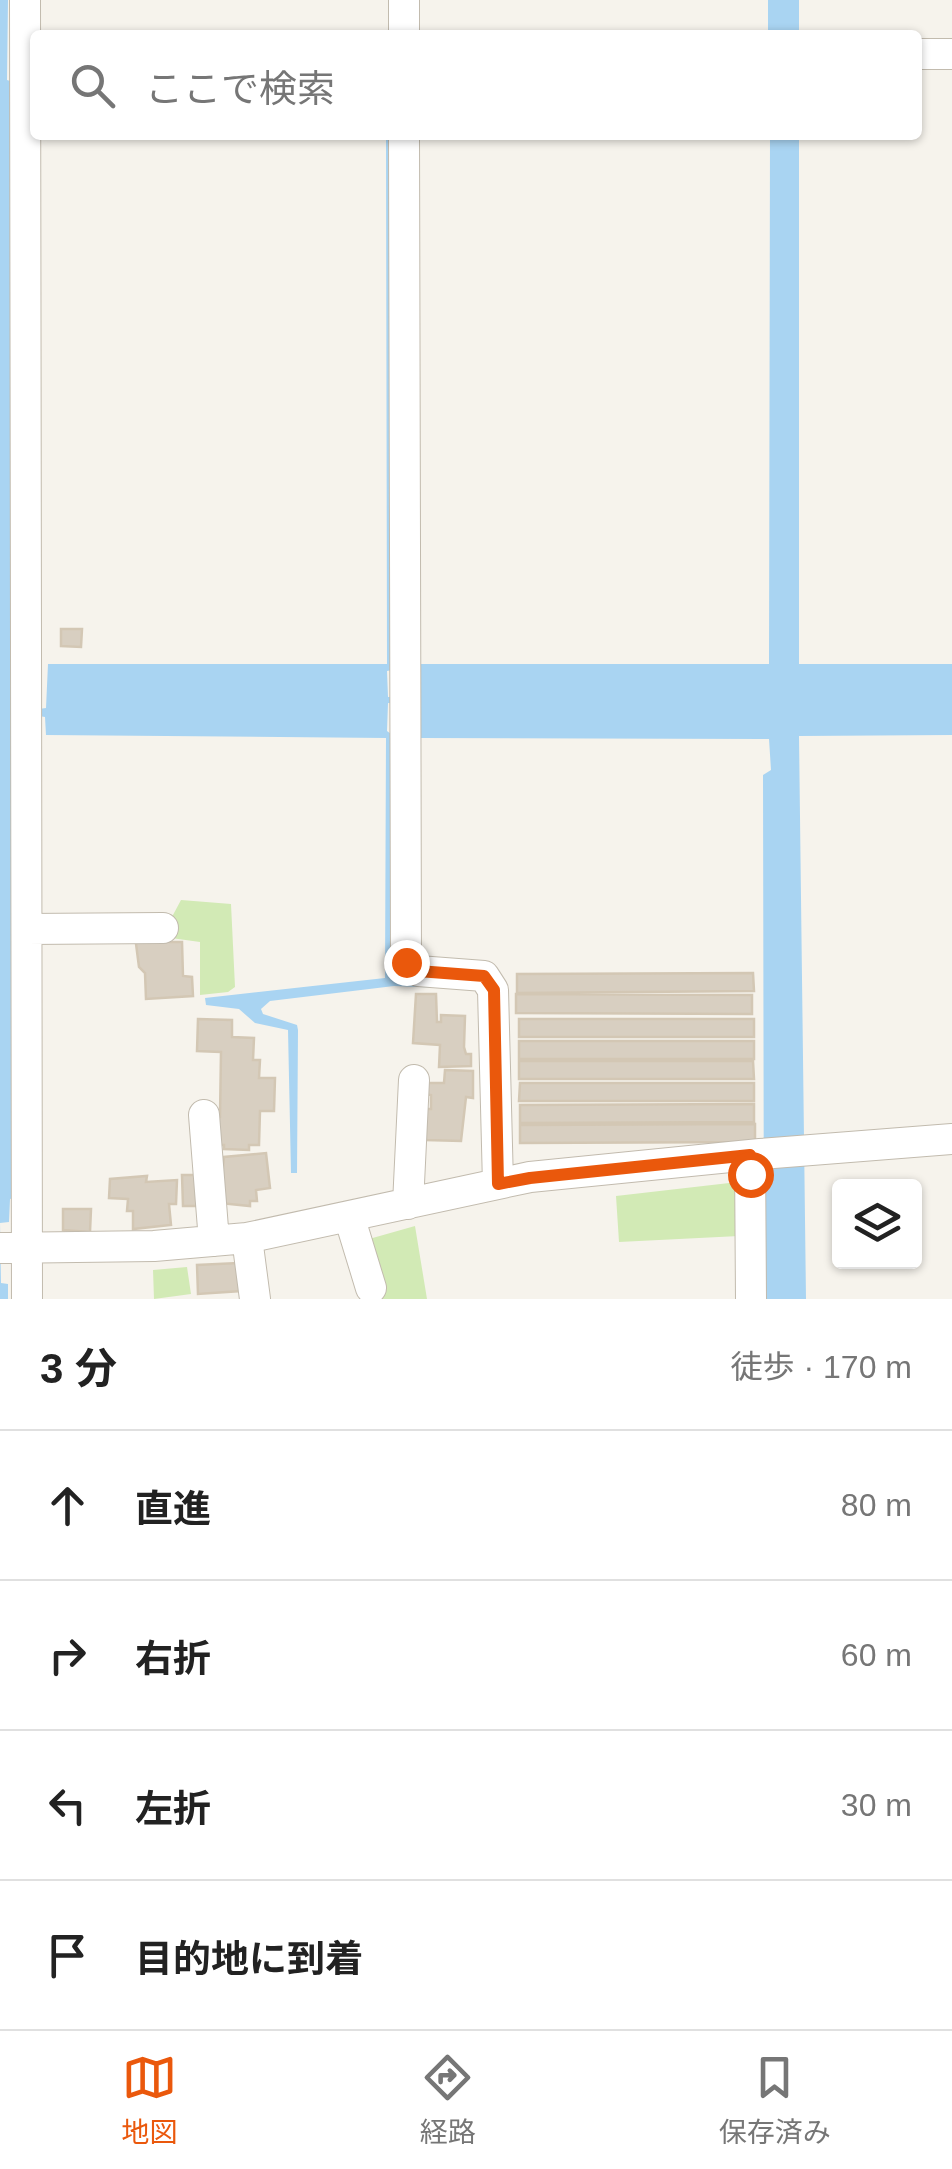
<!DOCTYPE html>
<html lang="ja">
<meta charset="utf-8">
<style>
:root{--surface:#fff;--page:#f6f6f6;--text:#222;--muted:#767676;--line:#e0e0e0;--accent:#ea580c}
body{margin:0;font-family:Arial,"Noto Sans JP",sans-serif;background:var(--page);color:var(--text)}
.controls{position:absolute;right:30px;bottom:30px;display:grid;overflow:hidden;border-radius:10px;box-shadow:0 2px 8px #0004}
.controls button{width:90px;height:90px;display:grid;place-items:center;padding:0;border:0;border-bottom:2px solid var(--line);background:var(--surface);color:var(--text);font:50px sans-serif}
.stop{position:absolute;width:30px;height:30px;margin:-22px;border:8px solid #ea580c;border-radius:50%;background:#fff}
.stop.end{background:#ea580c;border-color:#fff;box-shadow:0 2px 10px #0008}
.list{margin:0;padding:0;list-style:none}
h2{display:flex;justify-content:space-between;align-items:center;height:130px;margin:0;padding:0 40px;font-size:42px}
h2 small{font-size:32px;font-weight:400;color:var(--muted)}
.list li{display:grid;grid-template-columns:65px 1fr auto;gap:30px;align-items:center;box-sizing:border-box;height:150px;padding:0 40px;border-top:2px solid var(--line)}
.list b{display:block;font-size:38px;white-space:nowrap}
.list em{font-size:32px;font-style:normal;color:var(--muted)}
.icon{flex:none;width:55px;height:55px;fill:none;stroke:currentColor;stroke-width:2;stroke-linecap:round;stroke-linejoin:round}
.map{position:relative;flex:none;width:952px;height:1299px;overflow:hidden}
.search{position:absolute;background:var(--surface);box-shadow:0 2px 8px #0004;left:30px;right:30px;top:30px;height:110px;display:flex;align-items:center;gap:25px;box-sizing:border-box;padding:0 35px;border-radius:10px;color:var(--muted);font-size:38px}
.sheet{height:730px;background:var(--surface)}
nav{display:flex;justify-content:space-around;align-items:center;box-sizing:border-box;height:140px;border-top:2px solid var(--line);background:var(--surface);font-size:28px;color:var(--muted)}
nav a{display:grid;justify-items:center;gap:5px}
nav .on{color:var(--accent)}
.map>svg:first-child{display:block}
</style>
<div class="map">
<svg width="952" height="1299" viewBox="0 0 952 1299">
<rect width="100%" height="100%" fill="#f6f3ec"/>
<path fill="#d2eab5" d="M181,900L231,904L235,987L228,992L200,995V942L171,938L166,928Z
M738,1182L739,1236L619,1242L616,1196Z
M415,1226L427,1299H376L362,1241Z
M187,1267L191,1294L154,1299L153,1270Z"/>
<path fill="#a9d4f2" d="M0,0H8L7,80L10,81L14,1198L10,1199L9,1222L0,1223L1,1283L8,1284V1299H0Z
M768,0H799V35H768Z
M386,135H392V670L387,671L388,697L421,695L419,664H769L770,135H799V664H952V735L799,736L806,1299H764L763,775L771,770L769,739L420,738V705L388,703L387,731L391,734L393,979L445,988L394,986L270,1001L261,1009L263,1014L297,1025L298,1030L297,1173H291L288,1030L255,1023L239,1009L206,1005L205,998L385,978L386,738L46,735L45,717L39,716V709L46,708L48,664H387Z"/>
<path fill="#d8cfc1" stroke="#d3c7b4" stroke-width="2.5" d="M61,629H82L81,647L61,646Z
M135,936L162,937L170,942H182L183,976L192,977L193,996L146,999L145,973L139,967Z
M753,973L754,991L517,993V974Z
M416,994H436L437,1022H441V1015L465,1016L464,1047L466,1054H471V1066L439,1067L440,1045L413,1043Z
M516,994L752,995V1014L516,1013Z
M198,1019L232,1020V1037L254,1038L253,1060H260L259,1078H275L274,1111H260L259,1145H249V1150L224,1149V1145H219L214,1117H220L221,1052L197,1051Z
M519,1019H754V1037H519Z
M519,1041H754V1059H519Z
M519,1061H753L754,1079H519Z
M445,1070L473,1071V1098L466,1097L461,1141L426,1140L424,1109H431V1095L423,1094L424,1083H444Z
M520,1083H754V1101H519Z
M754,1104V1122L520,1123V1105Z
M755,1124V1142L520,1143V1125Z
M266,1153L270,1188L256,1190L257,1201H250V1206L219,1203L224,1157Z
M182,1175H201L202,1206H183Z
M147,1176L146,1182L177,1180L176,1204H169L171,1225L133,1229V1211H127L128,1199L109,1198L110,1179Z
M63,1209H91L90,1232L63,1230Z
M238,1263L241,1291L198,1294L197,1265Z"/>
<g fill="none" stroke-linecap="round" stroke-linejoin="round">
<defs>
<path id="minor" d="M25,0L27,1299
M404,35V0
M917,54H952
M404,135L406,961L418,971L484,976L493,990L498,1184
M27,929L163,928
M204,1115L214,1241
M750,1155L751,1299
M408,1204L414,1080
M349,1216L371,1288
M247,1238L255,1299
M0,1248L154,1246L247,1238L530,1177L760,1154L952,1139"/>
</defs>
<use href="#minor" stroke="#c2bbae" stroke-width="32"/>
<use href="#minor" stroke="#fff" stroke-width="30"/>
</g>
<g fill="none" stroke-linecap="round" stroke-linejoin="round">
<path stroke="#ea580c" stroke-width="12" d="M406,962L418,971L484,976L494,990L498,1184L530,1178L750,1155V1174"/>
</g>
</svg>
<div class="controls">
<button><svg class="icon" aria-label="layers" viewBox="0 0 24 24"><path d="M12 4l9 5-9 5-9-5zM3 14l9 5 9-5"/></svg></button>
</div>
<div class="stop" style="left:750px;top:1174px"></div>
<div class="stop end" style="left:406px;top:962px"></div>
<div class="search"><svg class="icon" aria-label="search" viewBox="0 0 24 24"><circle cx="10" cy="10" r="6"/><path d="M15 15l6 6"/></svg>ここで検索</div>
</div>
<section class="sheet">
<h2>3 分<small>徒歩 · 170 m</small></h2>
<ul class="list">
<li><svg class="icon" aria-label="ahead" viewBox="0 0 24 24"><path d="M12 20V5M6 11l6-6 6 6"/></svg><div><b>直進</b></div><em>80 m</em></li>
<li><svg class="icon" aria-label="right" viewBox="0 0 24 24"><path d="M7 20v-9h11M14 6l5 5-5 5"/></svg><div><b>右折</b></div><em>60 m</em></li>
<li><svg class="icon" aria-label="left" viewBox="0 0 24 24"><path d="M17 20v-9H6M10 6l-5 5 5 5"/></svg><div><b>左折</b></div><em>30 m</em></li>
<li><svg class="icon" aria-label="arrive" viewBox="0 0 24 24"><path d="M6 21V4h12l-3 4 3 4H6"/></svg><div><b>目的地に到着</b></div></li>
</ul>
</section>
<nav>
<a class="on"><svg class="icon" aria-label="map" viewBox="0 0 24 24"><path d="M3 6l6-2 6 2 6-2v14l-6 2-6-2-6 2zM9 4v14M15 6v14"/></svg>地図</a>
<a><svg class="icon" aria-label="directions" viewBox="0 0 24 24"><path d="M12 3l9 9-9 9-9-9zM9 14v-3h6M13 9l2 2-2 2"/></svg>経路</a>
<a><svg class="icon" aria-label="saved" viewBox="0 0 24 24"><path d="M7 4h10v16l-5-4-5 4z"/></svg>保存済み</a>
</nav>
